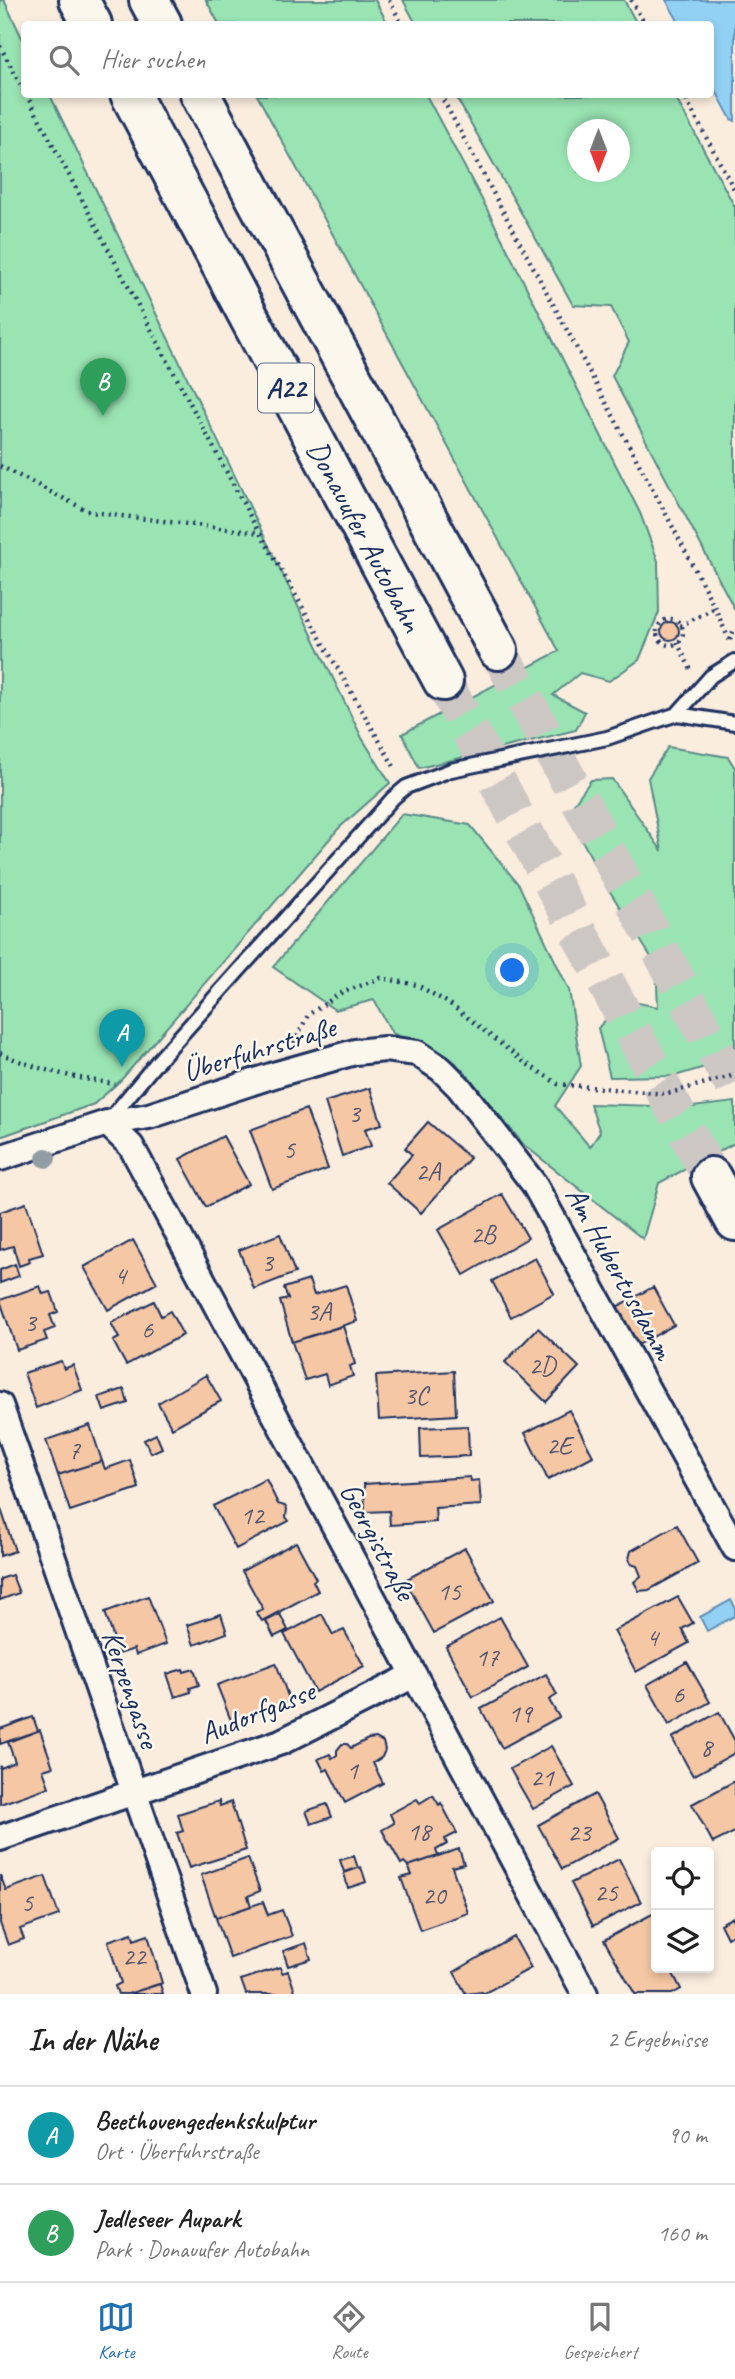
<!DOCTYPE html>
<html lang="de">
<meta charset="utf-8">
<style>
:root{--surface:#fff;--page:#f6f6f6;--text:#222;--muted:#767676;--line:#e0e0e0;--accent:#1f6fb2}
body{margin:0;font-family:Caveat,sans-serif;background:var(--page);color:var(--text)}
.controls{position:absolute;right:21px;bottom:21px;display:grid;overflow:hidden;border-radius:7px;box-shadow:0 4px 10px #0003}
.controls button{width:63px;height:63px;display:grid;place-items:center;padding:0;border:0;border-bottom:2px solid var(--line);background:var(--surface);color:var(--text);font:35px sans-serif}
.compass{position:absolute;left:567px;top:119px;width:63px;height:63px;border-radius:50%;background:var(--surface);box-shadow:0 4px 10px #0003;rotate:180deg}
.you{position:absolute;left:513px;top:971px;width:24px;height:24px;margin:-18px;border:5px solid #fff;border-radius:50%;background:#1a73e8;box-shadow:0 0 0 10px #1a73e833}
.badge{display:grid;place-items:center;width:46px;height:46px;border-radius:50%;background:var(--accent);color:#fff;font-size:23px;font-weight:700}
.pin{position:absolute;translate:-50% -58px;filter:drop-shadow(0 2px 4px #0008)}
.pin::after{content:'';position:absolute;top:37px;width:24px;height:21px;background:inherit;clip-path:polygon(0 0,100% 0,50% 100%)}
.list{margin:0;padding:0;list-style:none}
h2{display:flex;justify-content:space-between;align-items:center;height:91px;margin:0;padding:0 28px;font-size:30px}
h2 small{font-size:23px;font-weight:400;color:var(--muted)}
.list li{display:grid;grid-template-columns:46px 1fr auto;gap:21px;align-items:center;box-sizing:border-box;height:98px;padding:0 28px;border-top:2px solid var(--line)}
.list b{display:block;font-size:26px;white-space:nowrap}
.list p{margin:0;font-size:23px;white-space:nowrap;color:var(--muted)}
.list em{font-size:23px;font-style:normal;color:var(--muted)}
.icon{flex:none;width:38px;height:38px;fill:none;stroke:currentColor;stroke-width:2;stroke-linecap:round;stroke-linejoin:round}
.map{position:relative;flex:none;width:735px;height:1994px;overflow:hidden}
.search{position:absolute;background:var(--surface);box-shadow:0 4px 10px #0003;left:21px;right:21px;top:21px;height:77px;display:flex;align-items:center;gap:18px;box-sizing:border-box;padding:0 24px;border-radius:7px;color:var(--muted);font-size:26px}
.sheet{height:287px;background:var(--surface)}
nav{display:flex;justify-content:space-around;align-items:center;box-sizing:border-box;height:98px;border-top:2px solid var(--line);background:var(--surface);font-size:19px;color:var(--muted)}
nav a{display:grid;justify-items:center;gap:4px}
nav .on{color:var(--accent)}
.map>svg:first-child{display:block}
</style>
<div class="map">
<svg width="735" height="1994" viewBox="0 0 735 1994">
<rect width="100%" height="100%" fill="#faedde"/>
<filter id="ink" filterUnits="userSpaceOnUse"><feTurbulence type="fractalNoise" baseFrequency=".0143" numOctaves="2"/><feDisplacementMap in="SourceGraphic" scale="14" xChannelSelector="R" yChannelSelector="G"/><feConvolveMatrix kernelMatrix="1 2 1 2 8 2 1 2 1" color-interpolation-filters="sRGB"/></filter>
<g filter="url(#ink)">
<path fill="#9ae4b3" stroke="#5a8a88" stroke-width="2" fill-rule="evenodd" d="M0,0H4L24,42V94L50,95L362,738L390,783L339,828L121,1080L94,1104L0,1137Z
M206,0H375L388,24H219Z
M403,0H624L637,24H416Z
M257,95H426L487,209L640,513L658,561L659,612L639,660L609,681L580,673L553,695L585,712L576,730L419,768L402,734L559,651Z
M455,95H674L735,207V610L612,376L629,342L611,307L573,305ZM578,130H620V172H578Z
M668,747L728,757L735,768V1058L675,1076L610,1077L598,1028L624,1000L658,1007L656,965L609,890L567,813L591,780L612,779L662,851L648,778Z
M402,814L470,825L519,885L569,990L581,1066L555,1106L590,1147L600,1132L590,1104L692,1107L735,1102V1143L659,1183L643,1239L524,1145L455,1062L392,1033L374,1000L335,1010L273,967Z"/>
<path fill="#92d1f3" stroke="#6290b7" stroke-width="2" d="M666,0H735V121L731,119L711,82L710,24H680Z
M731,1600L735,1607V1616L707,1631L700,1617Z"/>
<path fill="#f5c7a4" stroke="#1b2f5e" stroke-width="2" d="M661 631a9 9 0 1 1 18 0a9 9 0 1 1-18 0Z
M370,1088L382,1124L365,1129L371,1146L342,1156L325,1102Z
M306,1109L328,1169L272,1189L250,1130Z
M428,1122L470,1158L421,1213L387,1183L412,1155L405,1148Z
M223,1136L249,1184L206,1207L180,1159Z
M502,1194L528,1238L464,1275L438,1230Z
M26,1203L43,1254L29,1258L30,1262L19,1266L13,1246L0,1250V1212Z
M280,1234L295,1273L254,1289L239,1250Z
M133,1240L157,1283L108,1310L84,1267Z
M535,1258L554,1293L511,1317L492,1281Z
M15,1264L19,1276L0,1283V1270Z
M309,1280L314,1295L346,1285L357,1321L292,1342L280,1301L288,1299L284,1288Z
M40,1286L43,1294L51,1292L58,1312L50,1315L55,1328L44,1332L47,1340L17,1350L0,1300Z
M653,1287L674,1325L638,1345L617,1307Z
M154,1301L161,1316L170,1311L183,1335L126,1365L113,1341L119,1338L111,1323Z
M343,1326L355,1364L350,1366L353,1376L328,1385L325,1374L305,1380L292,1342Z
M538,1328L579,1367L546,1402L505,1362Z
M61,1361L64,1369L73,1365L82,1390L36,1408L24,1373Z
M454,1371L456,1415L379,1420L376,1376Z
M206,1375L221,1401L172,1428L158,1403Z
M124,1389L128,1403L104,1411L99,1397Z
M569,1410L593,1456L548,1480L525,1433Z
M90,1425L102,1461L58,1475L46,1440Z
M468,1426L469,1456L421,1458L420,1428Z
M156,1434L162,1448L151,1453L144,1440Z
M130,1460L139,1488L70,1511L58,1475L102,1461L105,1469Z
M470,1477L471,1481L479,1480L481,1505L435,1508L436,1522L390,1525L389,1511L365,1512L364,1484Z
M266,1479L278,1504L285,1506L287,1509L286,1517L289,1521L236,1549L213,1506Z
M0,1506L15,1551L0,1556Z
M677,1525L698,1563L649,1590L639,1591L634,1582L641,1576L637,1566L631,1564L629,1559L631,1551Z
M296,1542L316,1579L313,1581L318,1591L262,1621L256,1612L263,1609L242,1571Z
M465,1548L494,1601L434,1633L405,1580Z
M12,1575L19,1593L0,1600V1579Z
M148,1596L166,1644L136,1655L134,1649L119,1654L105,1612Z
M678,1597L693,1623L682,1629L689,1643L636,1672L614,1631Z
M221,1614L227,1633L194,1645L187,1625Z
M280,1614L288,1630L274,1637L266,1621Z
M322,1614L333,1635L344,1630L364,1666L315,1692L284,1634Z
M500,1617L528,1667L473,1697L446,1647Z
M687,1662L710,1702L669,1725L647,1685Z
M276,1663L290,1702L232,1723L217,1685Z
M183,1669L184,1672L194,1669L199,1685L190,1688L191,1692L175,1697L167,1674Z
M546,1674L557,1695L549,1700L559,1717L502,1748L481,1709Z
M719,1712L735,1741V1753L693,1776L672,1738Z
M33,1717L38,1731L0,1744V1729Z
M40,1730L53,1767L43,1770L49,1787L0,1804V1766L1,1768L15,1762L8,1742Z
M376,1738L383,1742L385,1750L382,1757L373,1763L383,1783L345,1803L328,1769L324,1771L318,1759L330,1754L332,1758L337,1755V1750L342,1744H347L351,1748L368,1739Z
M551,1746L574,1786L533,1809L510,1769Z
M735,1781V1832L713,1843L692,1804Z
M595,1794L619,1838L562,1869L538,1825Z
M433,1795L439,1805L441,1803L457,1833L445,1839L447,1844L436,1850L438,1856L408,1866L404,1862L401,1864L382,1830L394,1823L390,1814L417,1799L420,1803Z
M219,1801L220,1806L231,1802L246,1850L189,1868L177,1833L183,1831L178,1814Z
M327,1804L332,1817L311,1824L306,1811Z
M459,1849L464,1864L452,1867L468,1913L420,1930L401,1878L412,1875L408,1866Z
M354,1856L358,1868L344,1872L340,1860Z
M248,1858L260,1891L248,1896L251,1906L216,1918L201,1875Z
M619,1859L641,1902L593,1926L571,1883Z
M361,1867L366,1882L348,1888L344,1873Z
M0,1875L6,1890L45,1876L59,1915L20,1929L24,1939L8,1945L0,1923Z
M263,1902L268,1915L282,1910L292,1936L230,1958L216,1918Z
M656,1912V1968H670L681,1989L672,1994H635L604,1940Z
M733,1917L735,1933L727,1938L720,1924Z
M132,1933L134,1940L148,1935L162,1983L128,1994H118L115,1986L121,1983L108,1941Z
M514,1937L531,1968L483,1994L482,1992L466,1994L454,1972Z
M306,1943L311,1959L288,1966L283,1951Z
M280,1967L282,1973L288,1971L296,1994H246L241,1980Z
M160,1984L163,1994H128Z"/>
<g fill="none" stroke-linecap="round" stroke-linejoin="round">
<path stroke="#cdc7c4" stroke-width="38" stroke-dasharray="38 19" stroke-linecap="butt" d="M498,650L735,1088
M443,681L711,1177"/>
<defs>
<path id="service" d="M677,714L735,723
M109,1120L157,1062L393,798L406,787L451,770L607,738L677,714L711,676L735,661"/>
<path id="minor" d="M107,1123L131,1146L585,1994
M0,1158L107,1123L149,1116L277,1074L355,1052L385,1049L417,1053L441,1069L459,1087L534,1184L735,1548
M0,1405L204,1994
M0,1838L281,1742L414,1675"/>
<path id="motorway" d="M79,0L92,24
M149,0L162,24
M130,94L443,681
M200,94L498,650
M711,1177L735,1221"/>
</defs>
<use href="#service" stroke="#1b2f5e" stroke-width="18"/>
<use href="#minor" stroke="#1b2f5e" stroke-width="30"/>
<use href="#motorway" stroke="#1b2f5e" stroke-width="44"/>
<path stroke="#1b2f5e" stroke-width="4.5" stroke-dasharray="2 5" stroke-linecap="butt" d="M389,0L402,24
M631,0L645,24
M0,46L24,91
M26,94L259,533
M440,94L667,516L715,608L731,644
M683,94L735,191
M0,466L90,512L260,533L396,770
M657 632a13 13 0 1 1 26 0a13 13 0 1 1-26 0Z
M680,626L715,608
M730,640L735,627
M677,642L691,670
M294,1043L308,1015L341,993L381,978L417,985L450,1004L524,1062L558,1084L666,1094L735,1075
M0,1053C37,1070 75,1078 115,1084"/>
<use href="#service" stroke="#fbf7ec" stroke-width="12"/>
<use href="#minor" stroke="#fbf7ec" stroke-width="24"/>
<use href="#motorway" stroke="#fbf7ec" stroke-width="38"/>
</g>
<circle fill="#919da3" cx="46" cy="1158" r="10"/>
</g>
<g text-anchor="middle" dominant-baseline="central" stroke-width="5" stroke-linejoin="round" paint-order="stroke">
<g font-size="26" fill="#525570">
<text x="354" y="1113">3</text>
<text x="289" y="1149">5</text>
<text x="428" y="1171">2A</text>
<text x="483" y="1234">2B</text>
<text x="267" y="1262">3</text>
<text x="120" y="1275">4</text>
<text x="319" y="1311">3A</text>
<text x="30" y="1322">3</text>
<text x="147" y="1329">6</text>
<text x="542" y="1365">2D</text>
<text x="416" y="1395">3C</text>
<text x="559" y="1445">2E</text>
<text x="74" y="1450">7</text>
<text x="252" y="1515">12</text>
<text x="449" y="1591">15</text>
<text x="652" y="1637">4</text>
<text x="487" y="1657">17</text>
<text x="678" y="1694">6</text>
<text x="520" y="1713">19</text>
<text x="706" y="1747">8</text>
<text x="352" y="1770">1</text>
<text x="542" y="1777">21</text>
<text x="419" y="1831">18</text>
<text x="579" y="1832">23</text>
<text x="606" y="1892">25</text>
<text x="434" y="1895">20</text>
<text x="27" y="1902">5</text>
<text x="134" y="1956">22</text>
</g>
<rect fill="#fbf7ec" stroke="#5e6b89" stroke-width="2" x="258" y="363.5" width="56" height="49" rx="5"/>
<g font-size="28" font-weight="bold" fill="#1b2f5e">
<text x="286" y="388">A22</text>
</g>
<g font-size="30" fill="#1b2f5e" stroke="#fbf7ec">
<text transform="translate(365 536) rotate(62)">Donauufer Autobahn</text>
<text transform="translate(259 1049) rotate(-17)">Überfuhrstraße</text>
<text transform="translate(620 1273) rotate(61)">Am Hubertusdamm</text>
<text transform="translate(378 1541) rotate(62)">Georgistraße</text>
<text transform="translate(131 1689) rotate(71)">Kerpengasse</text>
<text transform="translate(257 1712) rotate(-22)">Audorfgasse</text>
</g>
</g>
</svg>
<div class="controls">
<button><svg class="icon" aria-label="locate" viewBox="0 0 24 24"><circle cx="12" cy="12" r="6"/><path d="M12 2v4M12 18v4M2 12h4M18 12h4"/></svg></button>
<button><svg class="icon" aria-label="layers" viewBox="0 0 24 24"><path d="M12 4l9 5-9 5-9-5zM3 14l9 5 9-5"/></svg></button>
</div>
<svg class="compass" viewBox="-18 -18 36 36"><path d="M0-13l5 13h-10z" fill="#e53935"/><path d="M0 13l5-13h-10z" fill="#767676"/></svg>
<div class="you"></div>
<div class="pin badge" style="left:122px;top:1067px;background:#0f9aa8">A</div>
<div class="pin badge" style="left:103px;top:416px;background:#2e9e5b">B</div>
<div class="search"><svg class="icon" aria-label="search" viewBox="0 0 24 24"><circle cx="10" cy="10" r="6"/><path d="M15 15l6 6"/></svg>Hier suchen</div>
</div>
<section class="sheet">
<h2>In der Nähe<small>2 Ergebnisse</small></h2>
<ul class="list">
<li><span class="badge" style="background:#0f9aa8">A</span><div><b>Beethovengedenkskulptur</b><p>Ort · Überfuhrstraße</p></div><em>90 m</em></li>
<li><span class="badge" style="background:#2e9e5b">B</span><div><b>Jedleseer Aupark</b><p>Park · Donauufer Autobahn</p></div><em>160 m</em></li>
</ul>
</section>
<nav>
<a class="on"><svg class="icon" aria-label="map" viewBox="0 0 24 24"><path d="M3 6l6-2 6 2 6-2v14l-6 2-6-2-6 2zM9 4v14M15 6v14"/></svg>Karte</a>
<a><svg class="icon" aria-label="directions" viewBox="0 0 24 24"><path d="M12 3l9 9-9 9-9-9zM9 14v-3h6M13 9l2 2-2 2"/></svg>Route</a>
<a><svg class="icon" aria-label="saved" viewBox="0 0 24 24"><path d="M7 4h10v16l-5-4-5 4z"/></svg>Gespeichert</a>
</nav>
